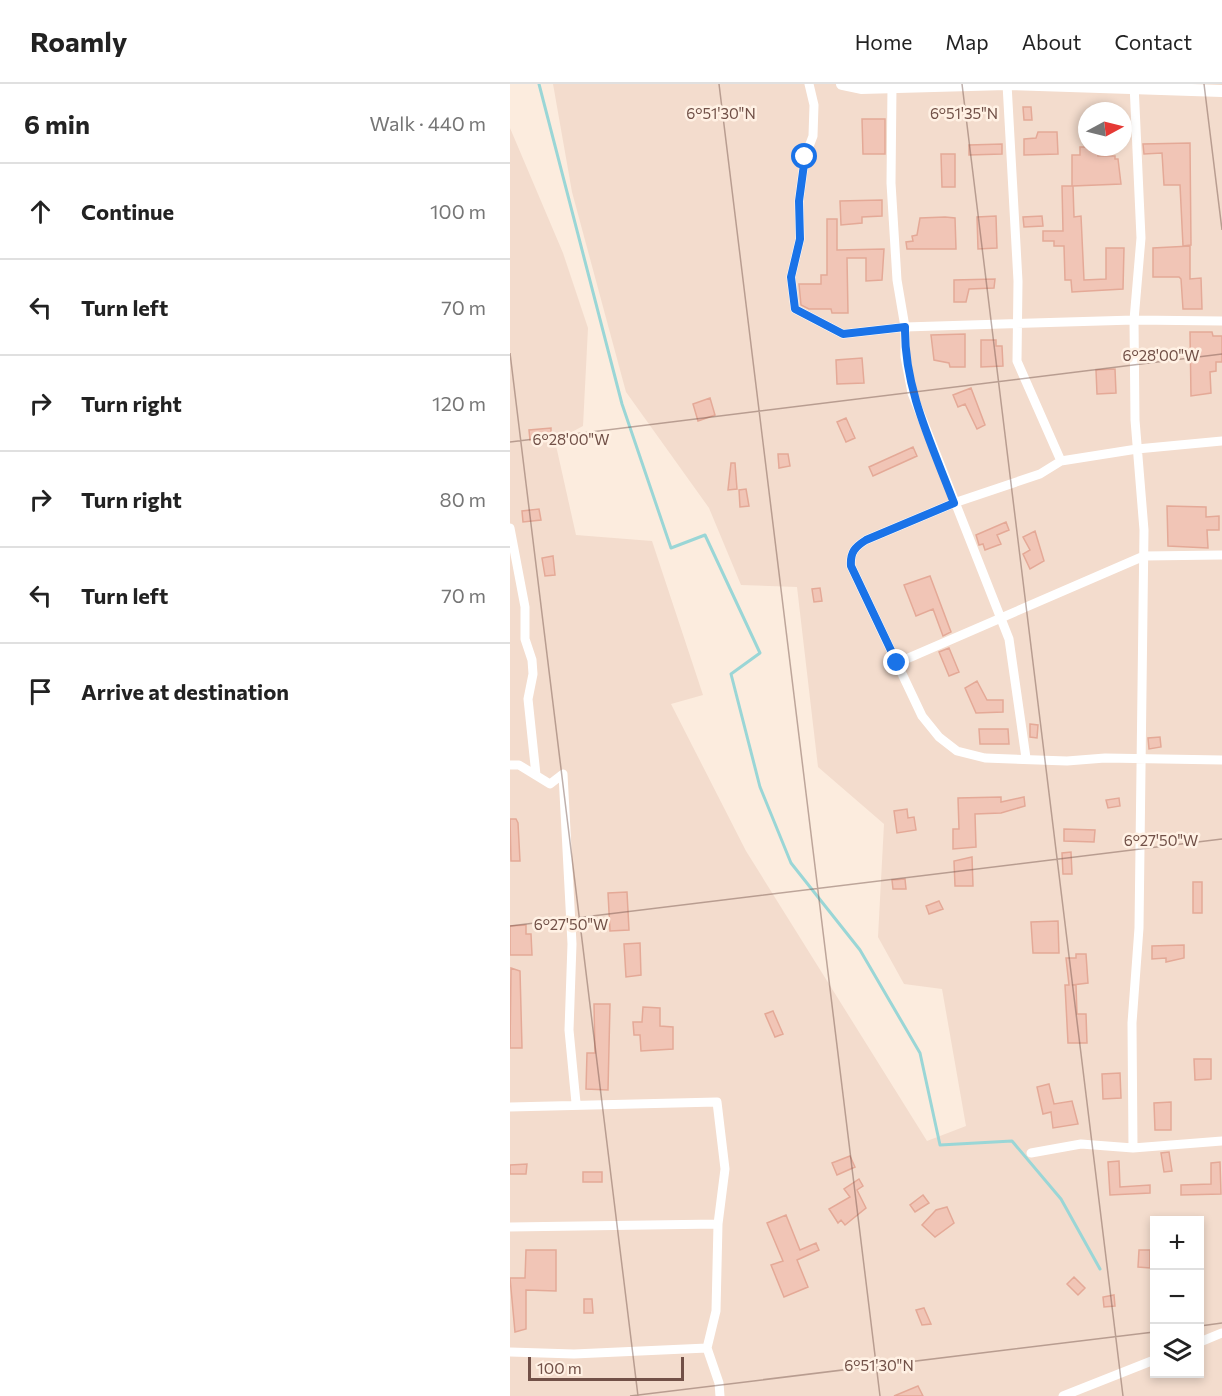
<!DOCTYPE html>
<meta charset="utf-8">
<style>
:root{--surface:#fff;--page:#f6f6f6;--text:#222;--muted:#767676;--line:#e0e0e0}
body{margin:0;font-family:Commissioner,sans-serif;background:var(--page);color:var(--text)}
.controls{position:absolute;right:18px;bottom:18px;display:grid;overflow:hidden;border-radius:0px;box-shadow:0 3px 9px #0003}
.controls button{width:54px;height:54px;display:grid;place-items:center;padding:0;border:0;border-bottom:2px solid var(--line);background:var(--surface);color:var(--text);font:30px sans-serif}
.compass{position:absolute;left:568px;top:18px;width:54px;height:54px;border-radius:50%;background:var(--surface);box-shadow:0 3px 9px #0003;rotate:83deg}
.scale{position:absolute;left:18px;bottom:15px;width:156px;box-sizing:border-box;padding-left:6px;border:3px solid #715047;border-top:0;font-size:16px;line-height:21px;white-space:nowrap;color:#715047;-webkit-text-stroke:4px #fff1e4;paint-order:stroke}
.stop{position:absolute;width:18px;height:18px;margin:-14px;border:4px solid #1a73e8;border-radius:50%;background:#fff}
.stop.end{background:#1a73e8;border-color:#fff;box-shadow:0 2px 6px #0008}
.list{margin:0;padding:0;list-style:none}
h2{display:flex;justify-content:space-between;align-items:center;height:78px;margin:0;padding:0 24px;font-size:26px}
h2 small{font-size:20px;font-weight:400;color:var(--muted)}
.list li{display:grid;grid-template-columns:39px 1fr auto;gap:18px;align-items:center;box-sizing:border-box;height:96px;padding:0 24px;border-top:2px solid var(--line)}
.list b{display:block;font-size:22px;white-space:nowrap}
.list em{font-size:20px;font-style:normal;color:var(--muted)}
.icon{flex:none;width:33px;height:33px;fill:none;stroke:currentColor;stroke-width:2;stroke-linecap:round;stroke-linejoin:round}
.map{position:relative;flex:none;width:712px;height:1312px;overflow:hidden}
header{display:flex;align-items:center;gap:36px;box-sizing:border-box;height:84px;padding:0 30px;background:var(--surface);border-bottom:2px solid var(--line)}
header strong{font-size:28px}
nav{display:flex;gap:33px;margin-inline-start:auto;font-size:21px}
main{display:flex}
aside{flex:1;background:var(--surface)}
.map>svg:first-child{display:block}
</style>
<header>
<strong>Roamly</strong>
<nav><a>Home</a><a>Map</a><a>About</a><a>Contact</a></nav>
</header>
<main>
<aside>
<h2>6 min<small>Walk · 440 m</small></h2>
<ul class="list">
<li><svg class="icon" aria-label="ahead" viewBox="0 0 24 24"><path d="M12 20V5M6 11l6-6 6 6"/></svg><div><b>Continue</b></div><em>100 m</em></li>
<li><svg class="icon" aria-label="left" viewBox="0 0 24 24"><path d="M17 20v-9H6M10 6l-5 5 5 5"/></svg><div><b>Turn left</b></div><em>70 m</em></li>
<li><svg class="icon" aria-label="right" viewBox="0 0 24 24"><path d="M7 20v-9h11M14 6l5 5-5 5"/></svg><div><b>Turn right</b></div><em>120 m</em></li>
<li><svg class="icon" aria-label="right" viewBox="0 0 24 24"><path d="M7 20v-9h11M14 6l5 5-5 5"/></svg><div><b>Turn right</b></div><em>80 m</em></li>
<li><svg class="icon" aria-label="left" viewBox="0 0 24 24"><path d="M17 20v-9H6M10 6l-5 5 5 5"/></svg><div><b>Turn left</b></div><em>70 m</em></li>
<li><svg class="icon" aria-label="arrive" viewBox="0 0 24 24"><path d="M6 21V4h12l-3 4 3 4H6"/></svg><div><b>Arrive at destination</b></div></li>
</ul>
</aside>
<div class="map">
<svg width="712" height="1312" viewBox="0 0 712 1312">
<rect width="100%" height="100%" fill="#fcecde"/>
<path fill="#f3dccd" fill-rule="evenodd" d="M43,0H712V1312H0V44L53,169L78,244L73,342L45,357L66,451L142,457L193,611L161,620L236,767L417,1057L456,1042L432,905L394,900L368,853L374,740L308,683L287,503L231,501L199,424L116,308L62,108ZM577,27H613V63H577ZM644,1136H690V1290H644Z"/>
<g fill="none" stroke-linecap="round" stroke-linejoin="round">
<path stroke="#9ad6d6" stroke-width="3" d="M29,0L112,320L161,464L195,451L250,569L221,590L250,703L281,779L350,866L410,969L430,1061L502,1057L551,1115L590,1185"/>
</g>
<path fill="#f1c5b6" stroke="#e4a997" stroke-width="1.5" d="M513,23H521L522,36H514Z
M352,35H375V70H353Z
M528,48H547L548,70L514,71V55L526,54Z
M680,59L681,161L673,162L670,101H654L652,69L634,70L633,60Z
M492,60V70L459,71V61Z
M570,63H587L588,72H605V75H608L611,100L563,102L564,133L571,132L574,196L596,195V164H614L613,205L562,208L561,196H555L554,162H544V157H533V147H553L552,102H562V71H570Z
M431,70H445V103H432Z
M372,116V132L352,133V139L331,141L330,117Z
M486,132L487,164L468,165L467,133Z
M532,132L533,142L514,143L513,133Z
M435,133L445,134L446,165H397L396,158L403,157L402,152L407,151L410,134Z
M317,135H327V166L374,165L372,196L356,197V174H337L338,229H322L321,225H299L291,221L289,200H311V191H317Z
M680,162V195L691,194L692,225H673L671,195L669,193H643V164Z
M485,195L484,204L459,205L456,218H444V196Z
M680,248H702L703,252H712V278H706V287L700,288L701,309L681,312Z
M455,250V283H440L439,279L424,276L421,251Z
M471,256H486V262H492L493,282L471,283Z
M352,274L354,299L327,300L326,276Z
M605,285L606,309L587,310L586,286Z
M461,304L475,341L467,345L455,320L448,323L443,311Z
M200,314L205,331L188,337L183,320Z
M336,334L345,354L336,358L327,338Z
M41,344V354L20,356L19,346Z
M403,363L407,372L363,392L359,383Z
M268,370H278L280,382L269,384Z
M221,379H225L227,405L218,406Z
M236,405L239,422L230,423L229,406Z
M657,422L696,423V433L709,432V446H697L698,464L658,462Z
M29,425L31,436L13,438L12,427Z
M496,438L499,446L487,451L491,460L475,466L473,460L469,461L466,451Z
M525,447L534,477L520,485L513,470L520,466L513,453Z
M43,472L45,491L35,492L32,474Z
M420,492L441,548L433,552L423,525L406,532L394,501Z
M310,504L312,517L304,518L302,505Z
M439,564L449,588L439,592L429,568Z
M467,597L477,616H493V628L466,629L455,604Z
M520,640L528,641L527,654L520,653Z
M469,645H498L499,660H470Z
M650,653L651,663L639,665L638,654Z
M491,713V718L514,713L515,722L491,729L465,730L466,763L443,765V745H449L448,714Z
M609,714L610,722L598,724L596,716Z
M397,725L398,734L404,733L406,746L387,749L384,727Z
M0,735H6L8,739L10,777H1Z
M554,745L585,746L584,758L554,757Z
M561,768L562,790H553L552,769Z
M462,773L463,802H445L444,777Z
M395,795L396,805H383L382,796Z
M683,798H692V829H683Z
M117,808L119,846L100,847L98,809Z
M429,817L433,825L419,830L416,822Z
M548,837L549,869H523L521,838Z
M16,841V850H21L22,871H0V842Z
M130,859L131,891L116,893L114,860Z
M674,861V874L656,878V874L642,875V862Z
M566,870H576L578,899L562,901H566L567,930H576L577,959H558L555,901H559L556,874H566Z
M1,884L10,887L12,964H0Z
M84,920H100L98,1006L76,1005L77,969H85Z
M133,923L150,924V942L163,943V965L131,967L130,951H124L123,938H132Z
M263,927L273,950L265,953L255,930Z
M684,975H701V995L685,996Z
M610,989L611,1014L593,1015L592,990Z
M539,1000L544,1020L562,1017L568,1040L543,1044L541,1028L533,1030L527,1003Z
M661,1018V1046H645L644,1019Z
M659,1068L662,1087L654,1088L651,1069Z
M340,1072L345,1083L327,1091L322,1079Z
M609,1077L610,1103L640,1101V1109L600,1111L598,1078Z
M710,1078L711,1110L671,1111V1101L701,1100V1079Z
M17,1080L16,1090H0V1081Z
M73,1088H92V1098H73Z
M349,1095L353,1102L347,1106L356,1124L335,1141L331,1136L328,1139L319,1125L340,1113L334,1105Z
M413,1111L419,1119L405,1128L400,1121Z
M437,1123L444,1139L425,1153L412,1141L426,1126Z
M276,1131L290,1166L306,1159L309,1166L287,1176L298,1203L274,1213L261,1181L273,1177L257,1139Z
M16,1166H46V1207L16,1206V1245L5,1248L0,1194H15Z
M629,1166H640V1184L628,1183Z
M564,1193L575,1204L568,1211L557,1200Z
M604,1211L605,1222L594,1223L593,1213Z
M74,1215H82L83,1229H74Z
M414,1224L421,1240L412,1241L406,1226Z
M408,1302L413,1312H384Z"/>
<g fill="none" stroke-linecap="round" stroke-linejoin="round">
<path stroke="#fff" stroke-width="9" d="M299,0L304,21L303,52L295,73L289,117L290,155L281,193L285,225L333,250L395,243L624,236L712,237
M497,0L508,197L507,277L551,377
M382,2L381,99L387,196L395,243V273L402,309L499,555L516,674
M712,357L627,365L551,377L530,390L444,419L356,456C345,463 340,468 341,482L412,632L429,653L447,667L475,674L557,677L595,674L712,676
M0,444L15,523V555L22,576L23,590L18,615L26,691
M387,579L634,472L712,471
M0,681H9L40,700L53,690
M53,690L62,860L59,946L66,1019
M0,1023L207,1018L215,1085L208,1140L206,1227L197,1264L209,1299L210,1312
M623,1064L622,939L629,844L634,446L625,336L624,236L631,154L624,0
M521,1069L571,1060L623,1064L712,1057
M0,1143L208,1140
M690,1258L712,1249
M0,1268L64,1270L197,1264
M553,1312L644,1276"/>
<path stroke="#fff" stroke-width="12" d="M332,0L351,4L497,0L712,7"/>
</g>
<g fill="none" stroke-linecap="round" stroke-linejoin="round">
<path stroke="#1a73e8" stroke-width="8" d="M295,73L289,117L290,155L281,193L285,225L333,250L395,243C394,305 422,361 444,419L356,456C345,463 340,468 341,482L387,579"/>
</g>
<path fill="none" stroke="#715047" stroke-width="1.5" stroke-opacity="0.45" d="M209,0L370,1312M452,0L613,1312M694,0L712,146M0,269L128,1312M0,358L712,270M0,842L712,755M690,1242L712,1239M120,1312L644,1248"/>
<g font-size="15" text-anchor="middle" fill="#715047" stroke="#fff1e4" stroke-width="5" stroke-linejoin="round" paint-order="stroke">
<text x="211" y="35">6°51'30"N</text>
<text x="454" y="35">6°51'35"N</text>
<text x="651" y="277">6°28'00"W</text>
<text x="61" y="361">6°28'00"W</text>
<text x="651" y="762">6°27'50"W</text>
<text x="61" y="846">6°27'50"W</text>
<text x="369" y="1287">6°51'30"N</text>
</g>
</svg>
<div class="controls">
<button>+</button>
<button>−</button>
<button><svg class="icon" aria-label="layers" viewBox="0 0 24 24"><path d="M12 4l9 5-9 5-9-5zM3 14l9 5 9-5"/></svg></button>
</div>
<svg class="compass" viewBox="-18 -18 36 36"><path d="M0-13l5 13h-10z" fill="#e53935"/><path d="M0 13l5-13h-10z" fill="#767676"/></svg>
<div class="scale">100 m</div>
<div class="stop" style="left:295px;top:73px"></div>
<div class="stop end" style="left:387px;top:579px"></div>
</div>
</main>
